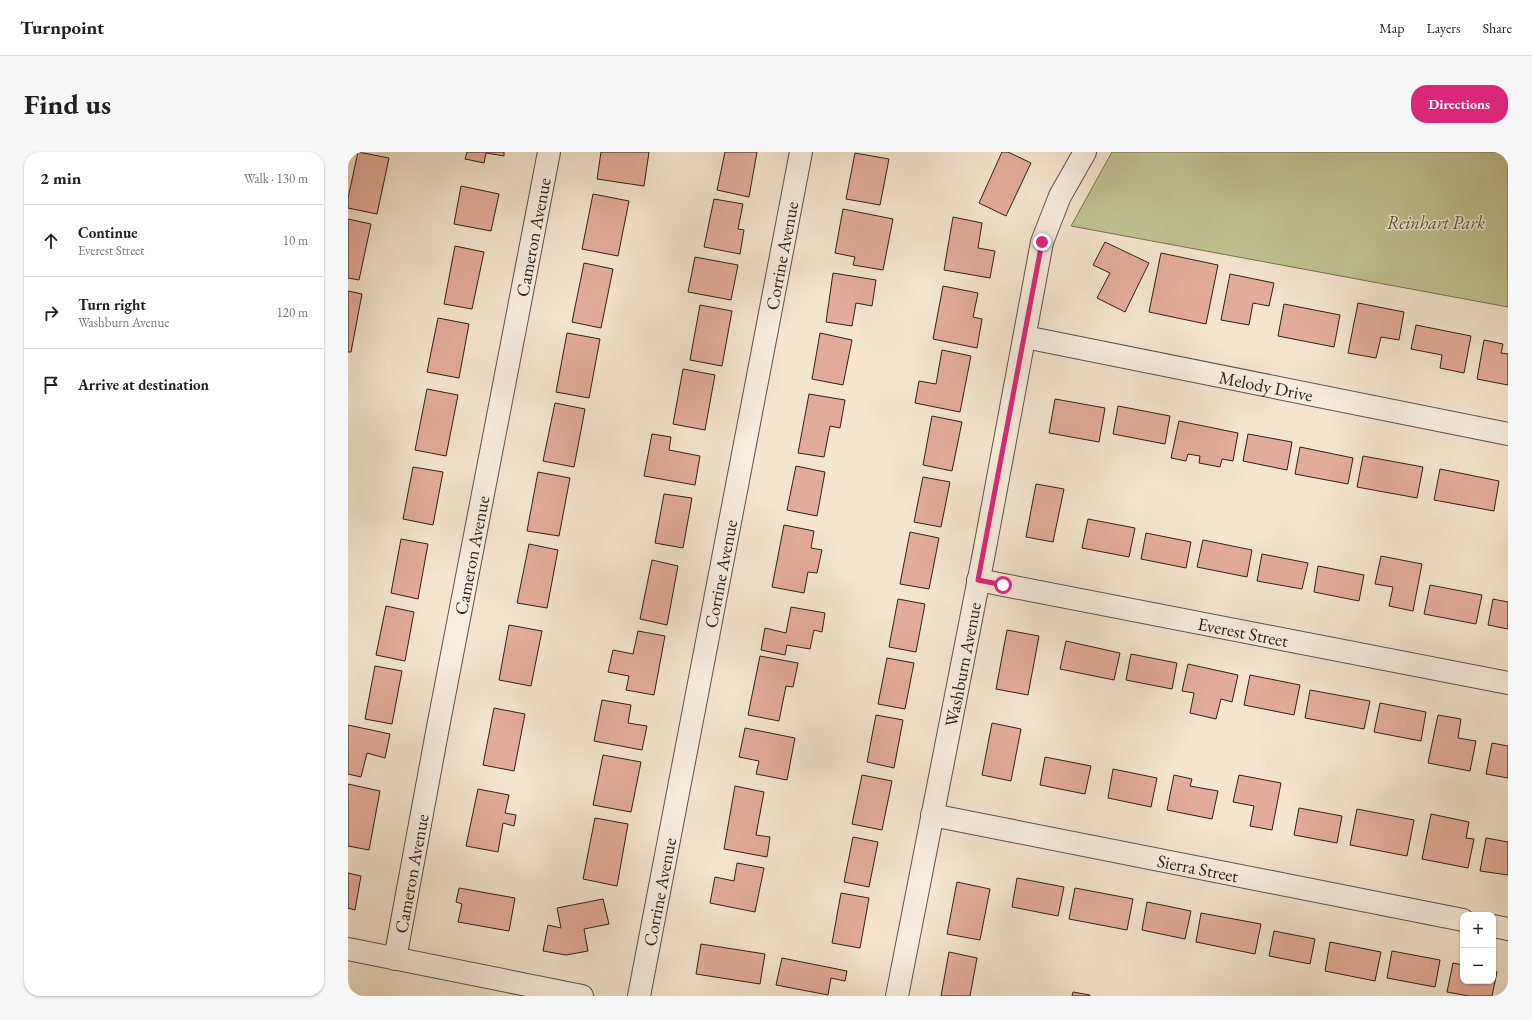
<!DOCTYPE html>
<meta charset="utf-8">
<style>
:root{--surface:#fff;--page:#f6f6f6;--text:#202124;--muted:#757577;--line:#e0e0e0;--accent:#db2777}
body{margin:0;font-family:"EB Garamond",serif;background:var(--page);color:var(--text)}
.controls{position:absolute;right:12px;bottom:12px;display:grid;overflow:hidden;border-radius:8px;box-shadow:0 1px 3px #0004}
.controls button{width:36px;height:36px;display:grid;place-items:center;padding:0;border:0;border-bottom:1px solid var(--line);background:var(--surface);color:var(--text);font:20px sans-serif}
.stop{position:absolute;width:12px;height:12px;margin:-9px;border:3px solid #db2777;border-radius:50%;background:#fff}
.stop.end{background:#db2777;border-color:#fff;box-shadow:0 1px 4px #0008}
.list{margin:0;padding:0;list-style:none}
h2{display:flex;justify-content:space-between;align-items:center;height:52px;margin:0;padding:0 16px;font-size:17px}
h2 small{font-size:13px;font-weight:400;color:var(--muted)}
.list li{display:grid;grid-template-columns:26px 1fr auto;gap:12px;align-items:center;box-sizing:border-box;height:72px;padding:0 16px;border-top:1px solid var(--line)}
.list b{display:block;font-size:15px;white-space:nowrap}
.list p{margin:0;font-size:13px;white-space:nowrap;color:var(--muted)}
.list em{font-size:13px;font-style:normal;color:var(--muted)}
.icon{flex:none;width:22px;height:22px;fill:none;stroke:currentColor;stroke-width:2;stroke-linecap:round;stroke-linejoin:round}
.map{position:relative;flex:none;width:1160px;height:844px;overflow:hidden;border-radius:16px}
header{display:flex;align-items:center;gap:24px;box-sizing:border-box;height:56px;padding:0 20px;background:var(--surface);border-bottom:1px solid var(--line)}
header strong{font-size:19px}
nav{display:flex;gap:22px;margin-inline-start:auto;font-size:14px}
.intro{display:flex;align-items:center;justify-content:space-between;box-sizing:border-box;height:96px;padding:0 24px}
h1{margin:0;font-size:28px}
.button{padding:10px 18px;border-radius:16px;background:var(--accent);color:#fff;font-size:14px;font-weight:700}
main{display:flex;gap:24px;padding:0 24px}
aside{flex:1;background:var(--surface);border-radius:16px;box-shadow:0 1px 3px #0004}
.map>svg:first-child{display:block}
</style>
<header>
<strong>Turnpoint</strong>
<nav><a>Map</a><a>Layers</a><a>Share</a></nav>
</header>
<div class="intro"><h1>Find us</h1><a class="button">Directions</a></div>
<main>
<aside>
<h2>2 min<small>Walk · 130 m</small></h2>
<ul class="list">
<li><svg class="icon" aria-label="ahead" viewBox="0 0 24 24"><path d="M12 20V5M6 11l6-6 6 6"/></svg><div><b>Continue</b><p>Everest Street</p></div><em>10 m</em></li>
<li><svg class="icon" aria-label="right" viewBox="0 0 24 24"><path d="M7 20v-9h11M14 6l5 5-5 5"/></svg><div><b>Turn right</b><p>Washburn Avenue</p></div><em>120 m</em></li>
<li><svg class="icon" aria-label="arrive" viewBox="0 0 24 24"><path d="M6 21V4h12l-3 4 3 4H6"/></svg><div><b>Arrive at destination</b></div></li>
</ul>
</aside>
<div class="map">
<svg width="1160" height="844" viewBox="0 0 1160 844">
<rect width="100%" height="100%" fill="#f5e5ce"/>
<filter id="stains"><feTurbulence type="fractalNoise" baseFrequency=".005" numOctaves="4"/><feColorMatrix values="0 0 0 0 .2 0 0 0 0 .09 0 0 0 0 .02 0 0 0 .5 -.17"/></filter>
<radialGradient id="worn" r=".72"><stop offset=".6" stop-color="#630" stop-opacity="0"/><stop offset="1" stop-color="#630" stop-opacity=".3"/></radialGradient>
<path fill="#c1c395" stroke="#767256" d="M764,0H1160V155L723,74Z"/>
<path fill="#e3ac9a" stroke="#2b2117" d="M10,0L41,6L29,62L0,56V46Z
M119,0H156V4L138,1L136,11L117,7Z
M253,0H301L296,34L249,27Z
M377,0H409L401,45L369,38Z
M654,0H660L683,11L658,64L631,51Z
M507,1L541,7L532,53L498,47Z
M113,34L151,42L143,79L106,72Z
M245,42L281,49L270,104L234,97Z
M366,47L395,52L390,77L396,78L392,102L356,95Z
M495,57L545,67L535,118L505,113L507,105L487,101Z
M605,65L634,71L630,96L647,99L642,126L596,118Z
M0,67L23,72L11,128L0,126Z
M757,90L801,111L777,160L749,146L762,121L745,113Z
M107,94L136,100L124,157L96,152Z
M813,101L870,113L858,172L801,160Z
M347,105L390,113L383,148L340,140Z
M236,111L265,117L253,176L224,170Z
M485,121L528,128L524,154L508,151L504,174L478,170Z
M882,122L926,131L921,154L905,151L901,173L873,168Z
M595,134L630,141L625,165L634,167L629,196L585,187Z
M0,139L14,142L3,200H0Z
M1010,151L1056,160L1051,188L1033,185L1028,206L1000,201Z
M936,152L992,163L986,195L930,184Z
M352,153L384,159L374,214L342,208Z
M90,166L121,172L111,226L79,220Z
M1068,173L1123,184L1116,221L1092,216L1094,203L1063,197Z
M219,181L252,187L241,246L208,240Z
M472,181L504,188L495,233L464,227Z
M1136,188L1155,192L1153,201L1160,202V233L1129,227Z
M594,198L623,204L612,260L567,251L571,229L588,232Z
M335,217L367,223L357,278L325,272Z
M79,237L110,243L98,304L67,298Z
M461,242L497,248L492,276L482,274L476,305L450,301Z
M707,247L757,256L751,290L701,281Z
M207,251L237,257L226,315L195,309Z
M770,254L822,264L817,292L765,282Z
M584,264L614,270L604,319L575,313Z
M831,269L890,281L885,309L874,307L872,315L851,311L852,304L840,302L838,309L823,306Z
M304,282L323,285L321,298L352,304L347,333L296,324Z
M900,282L944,290L939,318L895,309Z
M952,295L1005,306L1000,332L947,322Z
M1015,304L1075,315L1069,346L1009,335Z
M448,314L477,320L469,364L439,358Z
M65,315L95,320L85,373L55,367Z
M1092,317L1151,329L1146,359L1086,348Z
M190,320L222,326L211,384L179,379Z
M575,325L602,330L593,375L566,370Z
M688,332L716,337L705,390L678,385Z
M316,342L344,346L335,396L307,391Z
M740,367L787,376L781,405L734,396Z
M436,373L466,379L463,396L474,398L469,421L460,420L456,441L424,435Z
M562,380L591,386L581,437L552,432Z
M798,381L843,390L838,416L793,407Z
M53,387L80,392L70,447L43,441Z
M855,388L904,398L899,425L849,415Z
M181,392L210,398L199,456L169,451Z
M914,402L960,411L954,437L909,429Z
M1033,404L1074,412L1065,459L1041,454L1045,435L1027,432Z
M304,408L330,414L319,473L292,467Z
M970,414L1016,423L1011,449L966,440Z
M1082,433L1134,443L1128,472L1076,462Z
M550,447L577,452L568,500L541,495Z
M1145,447L1160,450V477L1140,473Z
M38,454L66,460L57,509L28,503Z
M443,455L477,461L474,480L466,478L462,497L439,493L437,503L413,498L417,476L438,481Z
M161,473L194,479L183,534L151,528Z
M659,478L691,484L680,543L648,537Z
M290,479L317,484L306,543L278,538L281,524L260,520L265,498L285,502Z
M718,489L772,501L766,528L712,517Z
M783,502L829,511L824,537L778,528Z
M412,504L450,511L445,535L438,534L431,569L400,563Z
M539,506L566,511L557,557L530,552Z
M840,512L890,523L884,550L873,547L868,567L842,561L846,541L834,539Z
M27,514L54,519L44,572L17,567Z
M902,523L952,533L946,563L896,553Z
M962,538L1022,549L1016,577L957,566Z
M254,548L283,553L280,571L299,574L294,598L246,589Z
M1032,551L1078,560L1073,589L1026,580Z
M146,556L177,562L166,619L135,613Z
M528,563L555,568L546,616L519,610Z
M1090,563L1113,567L1110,586L1128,589L1122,619L1080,611Z
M644,571L673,577L663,629L634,623Z
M0,573L42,582L37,606L19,601L13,625L0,622Z
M397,576L447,586L439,628L408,622L411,609L391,605Z
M1144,591L1160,594V626L1138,622Z
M255,603L293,610L283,660L245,653Z
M697,605L743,614L737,642L692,633Z
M765,617L809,626L803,655L760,646Z
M514,623L544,629L534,678L504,672Z
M826,623L844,627L842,634L870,639L864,667L819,658Z
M891,623L933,631L924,678L902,674L906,654L885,650Z
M0,632L32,639L21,698L0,694Z
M387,634L416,640L408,683L422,685L419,705L376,697Z
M130,637L161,643L157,661L168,663L166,674L155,671L150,700L118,694Z
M951,656L994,664L989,691L946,683Z
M1009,657L1066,668L1059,704L1002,693Z
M1083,662L1121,670L1118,686L1126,687L1120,716L1074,707Z
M247,666L280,672L269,734L235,727Z
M505,685L530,690L521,735L496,730Z
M1138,686L1160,690V723L1132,719Z
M389,711L416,716L407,760L362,751L367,725L386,729Z
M0,721L13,724L7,758L0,756Z
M669,726L716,735L710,764L664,755Z
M609,730L642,737L632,788L599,782Z
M111,736L167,746L161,779L110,770L114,752L108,750Z
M727,736L785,747L779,778L721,767Z
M493,741L521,746L512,796L484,791Z
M255,747L261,772L236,777L240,799L218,803L195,799L200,773L213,776L209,756Z
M799,750L843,759L837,787L794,778Z
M853,761L913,772L907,802L848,790Z
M926,779L967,787L962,812L921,804Z
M982,790L1033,800L1027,829L977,819Z
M353,792L417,802L412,832L348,822Z
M1044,799L1092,808L1087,835L1039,826Z
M601,800L629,806L622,844H593Z
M434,806L499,819L497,829L483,826L480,843L428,833Z
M1105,811L1115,813V829H1145V819L1149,820L1144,844H1121L1099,840Z
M725,840L742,843V844H724Z"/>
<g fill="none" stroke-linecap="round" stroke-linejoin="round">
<defs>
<g id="street">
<path id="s1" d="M677,185L1160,282"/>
<path id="s2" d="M630,428L1160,531"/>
<path id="s3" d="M584,663L1115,768"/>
<path d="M1145,774L1160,777"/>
<path d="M0,797L234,844"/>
<path id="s4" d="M47,807L90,575L201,0"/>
<path id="s5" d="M291,844L453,0"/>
<path id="s6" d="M549,844L636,401L694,90L712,44L737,0"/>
</g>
</defs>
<use href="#street" stroke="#5e5245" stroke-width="24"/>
<use href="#street" stroke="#f8eedf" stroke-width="22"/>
</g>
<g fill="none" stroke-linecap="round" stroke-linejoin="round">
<path stroke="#db2777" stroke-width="5" d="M655,433L630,428L694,90"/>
</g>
<g text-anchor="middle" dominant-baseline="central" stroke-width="3" stroke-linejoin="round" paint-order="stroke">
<g font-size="18" font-style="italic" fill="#58523d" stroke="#f8eedf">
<text x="1088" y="70">Reinhart Park</text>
</g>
<g font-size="18" fill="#2b2117" stroke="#f8eedf">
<text stroke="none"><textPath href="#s4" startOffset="735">Cameron Avenue</textPath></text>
<text stroke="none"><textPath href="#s5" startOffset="754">Corrine Avenue</textPath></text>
<text stroke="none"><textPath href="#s1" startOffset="246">Melody Drive</textPath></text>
<text stroke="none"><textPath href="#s4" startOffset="411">Cameron Avenue</textPath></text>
<text stroke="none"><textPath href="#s5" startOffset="430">Corrine Avenue</textPath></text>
<text stroke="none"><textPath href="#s2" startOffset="270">Everest Street</textPath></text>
<text stroke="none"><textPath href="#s6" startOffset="338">Washburn Avenue</textPath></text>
<text stroke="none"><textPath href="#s3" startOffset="271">Sierra Street</textPath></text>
<text stroke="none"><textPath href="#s4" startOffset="87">Cameron Avenue</textPath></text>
<text stroke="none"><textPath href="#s5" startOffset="106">Corrine Avenue</textPath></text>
</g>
</g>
<rect width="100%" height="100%" filter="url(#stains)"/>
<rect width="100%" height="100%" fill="url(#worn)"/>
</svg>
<div class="controls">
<button>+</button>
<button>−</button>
</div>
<div class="stop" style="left:655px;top:433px"></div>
<div class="stop end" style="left:694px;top:90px"></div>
</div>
</main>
